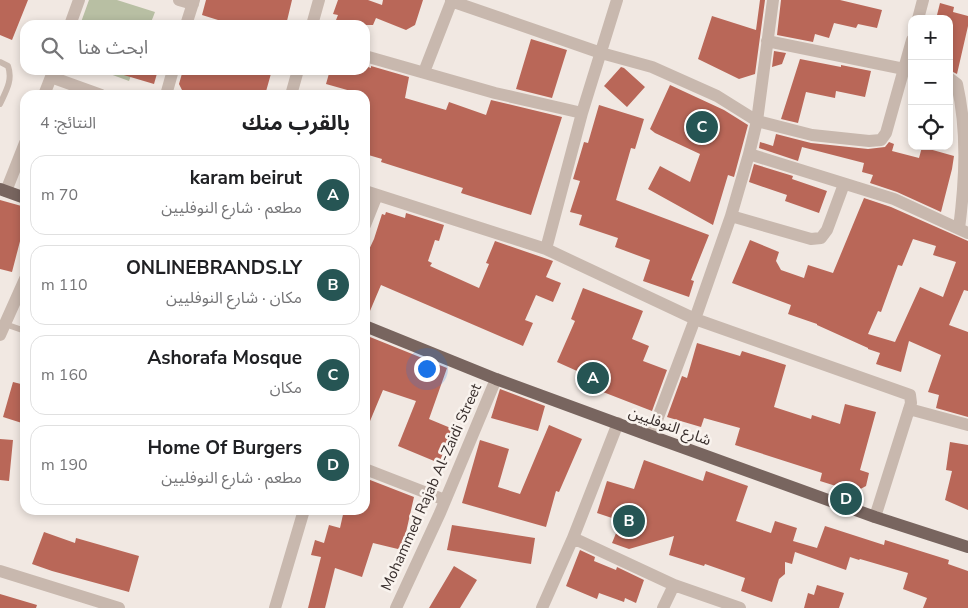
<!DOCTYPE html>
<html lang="ar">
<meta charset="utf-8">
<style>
:root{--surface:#fff;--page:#f6f6f6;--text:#202124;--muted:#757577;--line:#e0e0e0;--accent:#265554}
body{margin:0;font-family:"Nunito Sans","Noto Sans Arabic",sans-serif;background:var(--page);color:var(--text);direction:rtl}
.controls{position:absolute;right:15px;top:15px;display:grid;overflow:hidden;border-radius:10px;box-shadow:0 2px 8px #0003}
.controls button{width:45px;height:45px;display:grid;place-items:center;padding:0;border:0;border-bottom:1px solid var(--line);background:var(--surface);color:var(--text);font:25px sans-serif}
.you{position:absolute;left:426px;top:368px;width:18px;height:18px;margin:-12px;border:4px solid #fff;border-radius:50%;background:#1a73e8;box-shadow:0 0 0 8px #1a73e833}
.badge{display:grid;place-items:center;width:32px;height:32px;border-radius:50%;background:var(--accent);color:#fff;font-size:16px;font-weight:700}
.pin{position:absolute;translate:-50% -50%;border:2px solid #fff;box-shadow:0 1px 5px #0006}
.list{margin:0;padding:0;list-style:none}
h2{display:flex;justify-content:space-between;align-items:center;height:65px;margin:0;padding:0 20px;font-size:21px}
h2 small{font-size:16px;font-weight:400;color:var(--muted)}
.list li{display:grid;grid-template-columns:32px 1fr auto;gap:15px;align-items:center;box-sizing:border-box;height:80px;margin:0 10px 10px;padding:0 10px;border:1px solid var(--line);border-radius:15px}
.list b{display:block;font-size:19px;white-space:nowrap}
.list p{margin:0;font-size:16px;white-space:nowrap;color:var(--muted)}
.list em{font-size:16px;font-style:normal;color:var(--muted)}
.icon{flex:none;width:28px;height:28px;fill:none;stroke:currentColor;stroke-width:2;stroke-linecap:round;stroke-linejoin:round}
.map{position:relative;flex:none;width:968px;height:608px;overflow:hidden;direction:ltr}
.search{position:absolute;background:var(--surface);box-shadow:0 2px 8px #0003;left:20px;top:20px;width:350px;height:55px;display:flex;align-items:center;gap:12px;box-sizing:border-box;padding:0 18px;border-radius:15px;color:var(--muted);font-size:19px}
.panel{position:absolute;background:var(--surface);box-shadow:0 2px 8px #0003;left:20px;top:90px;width:350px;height:425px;border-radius:15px;direction:rtl}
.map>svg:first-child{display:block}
</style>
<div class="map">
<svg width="968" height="608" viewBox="0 0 968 608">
<rect width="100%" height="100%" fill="#f1e8e2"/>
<path fill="#b8bfa3" d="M89,0H117L155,12L150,25H80Z
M99,70H133L129,81Z"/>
<path fill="#b96758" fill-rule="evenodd" d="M0,0H28L12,40L0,35Z
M206,0H292L286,25H234L202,15Z
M338,0H368L382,5L383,0H423L415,25L406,30L376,18L373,25H350L336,20L338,15L333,14Z
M760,0H765L755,74L739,79L698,59L712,16L756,30Z
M781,0H840L882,10L877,28L858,24L856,28L834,23L829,38L815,34L813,42L777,35Z
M940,3L954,7L953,12L968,16V26L957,74L949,70V19H936Z
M531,39L567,50L552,98L516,89Z
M774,51L786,53L782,64L772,67Z
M800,59L841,67V65L871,71L865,97L836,91L835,98L806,92L798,123L781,119Z
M365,66L371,68V66L409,77L405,98L446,110L449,102L486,115L491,100L562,117L531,215L461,193L463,188L381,162L382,159L365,154V95L326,84L330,70H365Z
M621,67L624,68L645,87L627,107L604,86Z
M117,70H158L154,84L117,73Z
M183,70H220L234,74L235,70H272L265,95H200L182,90L179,84Z
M670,85L724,110L748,125L734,177L728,175L713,225L648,189L660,166L690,182L700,154L655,133L650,129Z
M599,105L644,119L635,149L631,148L616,200L709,235L691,280L694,281L689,297L643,281L650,260L615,247L618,238L579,225L582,215L570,212L580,181L573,179L584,142L588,143Z
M776,134L811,143L868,149L885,147L889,142L894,144L892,151L919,158L922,147L954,156L952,169L941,212L897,192L870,183L873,175L862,172L864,163L802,147L798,161L759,148L760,142L773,146Z
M754,164L793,176L792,179L827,191L819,213L785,201L787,195L749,182Z
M864,198L891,207L968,241V291L964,290L949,325L968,332V417L936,408L939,395L928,392L941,355L909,341L901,372L876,364L880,353L868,349V348L817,325V324L788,314L791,305L732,283L750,240L779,252L776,261L781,270L804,278L808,265L833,273ZM913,239L936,246L933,255L956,262L943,297L920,287L895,342L868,334L878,311L881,312L898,265L902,266Z
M0,200L25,207V222L12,272L0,269Z
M386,212L405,218L406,213L444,225L439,241L435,240L428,261L432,263L430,266L479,288L489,264L486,263L495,241L553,261L546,277L561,283L553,302L536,295L525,320L533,323L523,346L381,285L367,318H365V258L374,239L382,214L385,215Z
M583,288L643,311L632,339L649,346L643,361L667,370L652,411L603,392L606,384L557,362L575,321L571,319Z
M365,335L447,368L429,419L453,429L439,463L398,446L416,401L383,390L365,433Z
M697,343L740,356L742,351L786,365L774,407L811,419L812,415L840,424L845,404L876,412L860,470L869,473L866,486L855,492L820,481L822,473L735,445L740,428L704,418L701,427L667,417L682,376L687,378Z
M13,382L25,385V424L3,417Z
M500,389L545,406L538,431L491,418Z
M549,425L582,439L559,492L556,491L546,527L462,503L480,440L509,449L498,487L520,494Z
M0,439L13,440L9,481L0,480Z
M950,442L968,445V510L945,500L952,471L946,470Z
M644,460L703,481L706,471L748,486L736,521L771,533L775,521L797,528L793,541L817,548L825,526L884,545L885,540L949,560L948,564L968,571V608H923L927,598L903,589L908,573L860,559L859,560L850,557L846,570L795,552L792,564L785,562V574L779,579L772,602L741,591L745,578L705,564L704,566L669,555L674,536L629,549L612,543L621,521L597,513L607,481L634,489Z
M365,478L414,497L402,550L373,543L362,577L335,568L325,608H308L321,557L311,555L315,540L324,543L329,525L340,528L344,510H365Z
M452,525L535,538L531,564L447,550Z
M44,532L75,543L76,538L139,556L129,592L52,571L32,564Z
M580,550L595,557L594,561L616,570L617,567L644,580L636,603L625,598L624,602L599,593L597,599L566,586Z
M454,566L477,580L460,608H429Z
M817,585L844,593L839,608H804L808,593L814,595Z
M0,594L37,605L36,608H0Z"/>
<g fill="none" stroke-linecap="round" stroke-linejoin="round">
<path stroke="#c8b8ae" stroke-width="6" d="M0,62L8,66C13,80 6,91 0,104
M5,324L25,331"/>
<path stroke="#c8b8ae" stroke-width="12" d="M179,0L193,4
M451,1L601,53L652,67L717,96L757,121L812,135L869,141L881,140L886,133L912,40
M918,19L923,0
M70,25L79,0
M186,25L194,0
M312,25L319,0
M767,41L904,69
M365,56L495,93L582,113
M424,72L452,0
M949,78L957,84C968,133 965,181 959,229
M44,95L51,77L101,95
M166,95L173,70
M291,95L298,70
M749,154L894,199L968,233
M6,191L25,143
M365,191L546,249L695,319L910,395L911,403L875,517
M731,216L811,239L821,238L827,230L844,184
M365,225L377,195
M546,249L582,113L617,0
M0,335L25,279
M909,409L968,425
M651,436L695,319L731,216L749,154L757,121L773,0
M365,469L445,500
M573,538L674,585L740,608
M0,571L119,608
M275,608L304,510
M396,608L440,513L496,379
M542,608L573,538L618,423
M663,608L674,585"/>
<path stroke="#78655f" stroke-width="12" d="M0,189L25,198
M365,326L496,379L651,436L875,517L968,547"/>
</g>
<g text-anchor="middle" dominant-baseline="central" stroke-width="5" stroke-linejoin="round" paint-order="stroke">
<g font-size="15" fill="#382e2c" stroke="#f9f3ee">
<text transform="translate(670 426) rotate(20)">شارع النوفليين</text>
<text transform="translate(431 487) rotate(-66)">Mohammed Rajab Al-Zaidi Street</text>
</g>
</g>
</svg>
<div class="controls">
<button>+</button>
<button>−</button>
<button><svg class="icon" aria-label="locate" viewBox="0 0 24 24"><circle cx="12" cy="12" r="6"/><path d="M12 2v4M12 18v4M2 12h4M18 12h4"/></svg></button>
</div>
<div class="you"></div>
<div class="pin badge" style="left:593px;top:378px">A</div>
<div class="pin badge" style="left:629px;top:521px">B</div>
<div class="pin badge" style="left:702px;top:127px">C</div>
<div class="pin badge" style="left:846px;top:499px">D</div>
<div class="search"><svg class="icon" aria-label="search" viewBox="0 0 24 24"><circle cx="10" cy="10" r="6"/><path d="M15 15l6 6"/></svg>ابحث هنا</div>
<section class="panel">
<h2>بالقرب منك<small>النتائج: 4</small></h2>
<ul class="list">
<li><span class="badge">A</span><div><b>karam beirut</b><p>مطعم · شارع النوفليين</p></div><em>70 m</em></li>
<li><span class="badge">B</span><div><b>ONLINEBRANDS.LY</b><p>مكان · شارع النوفليين</p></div><em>110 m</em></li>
<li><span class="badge">C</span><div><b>Ashorafa Mosque</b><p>مكان</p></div><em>160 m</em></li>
<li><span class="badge">D</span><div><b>Home Of Burgers</b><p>مطعم · شارع النوفليين</p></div><em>190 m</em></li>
</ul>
</section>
</div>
